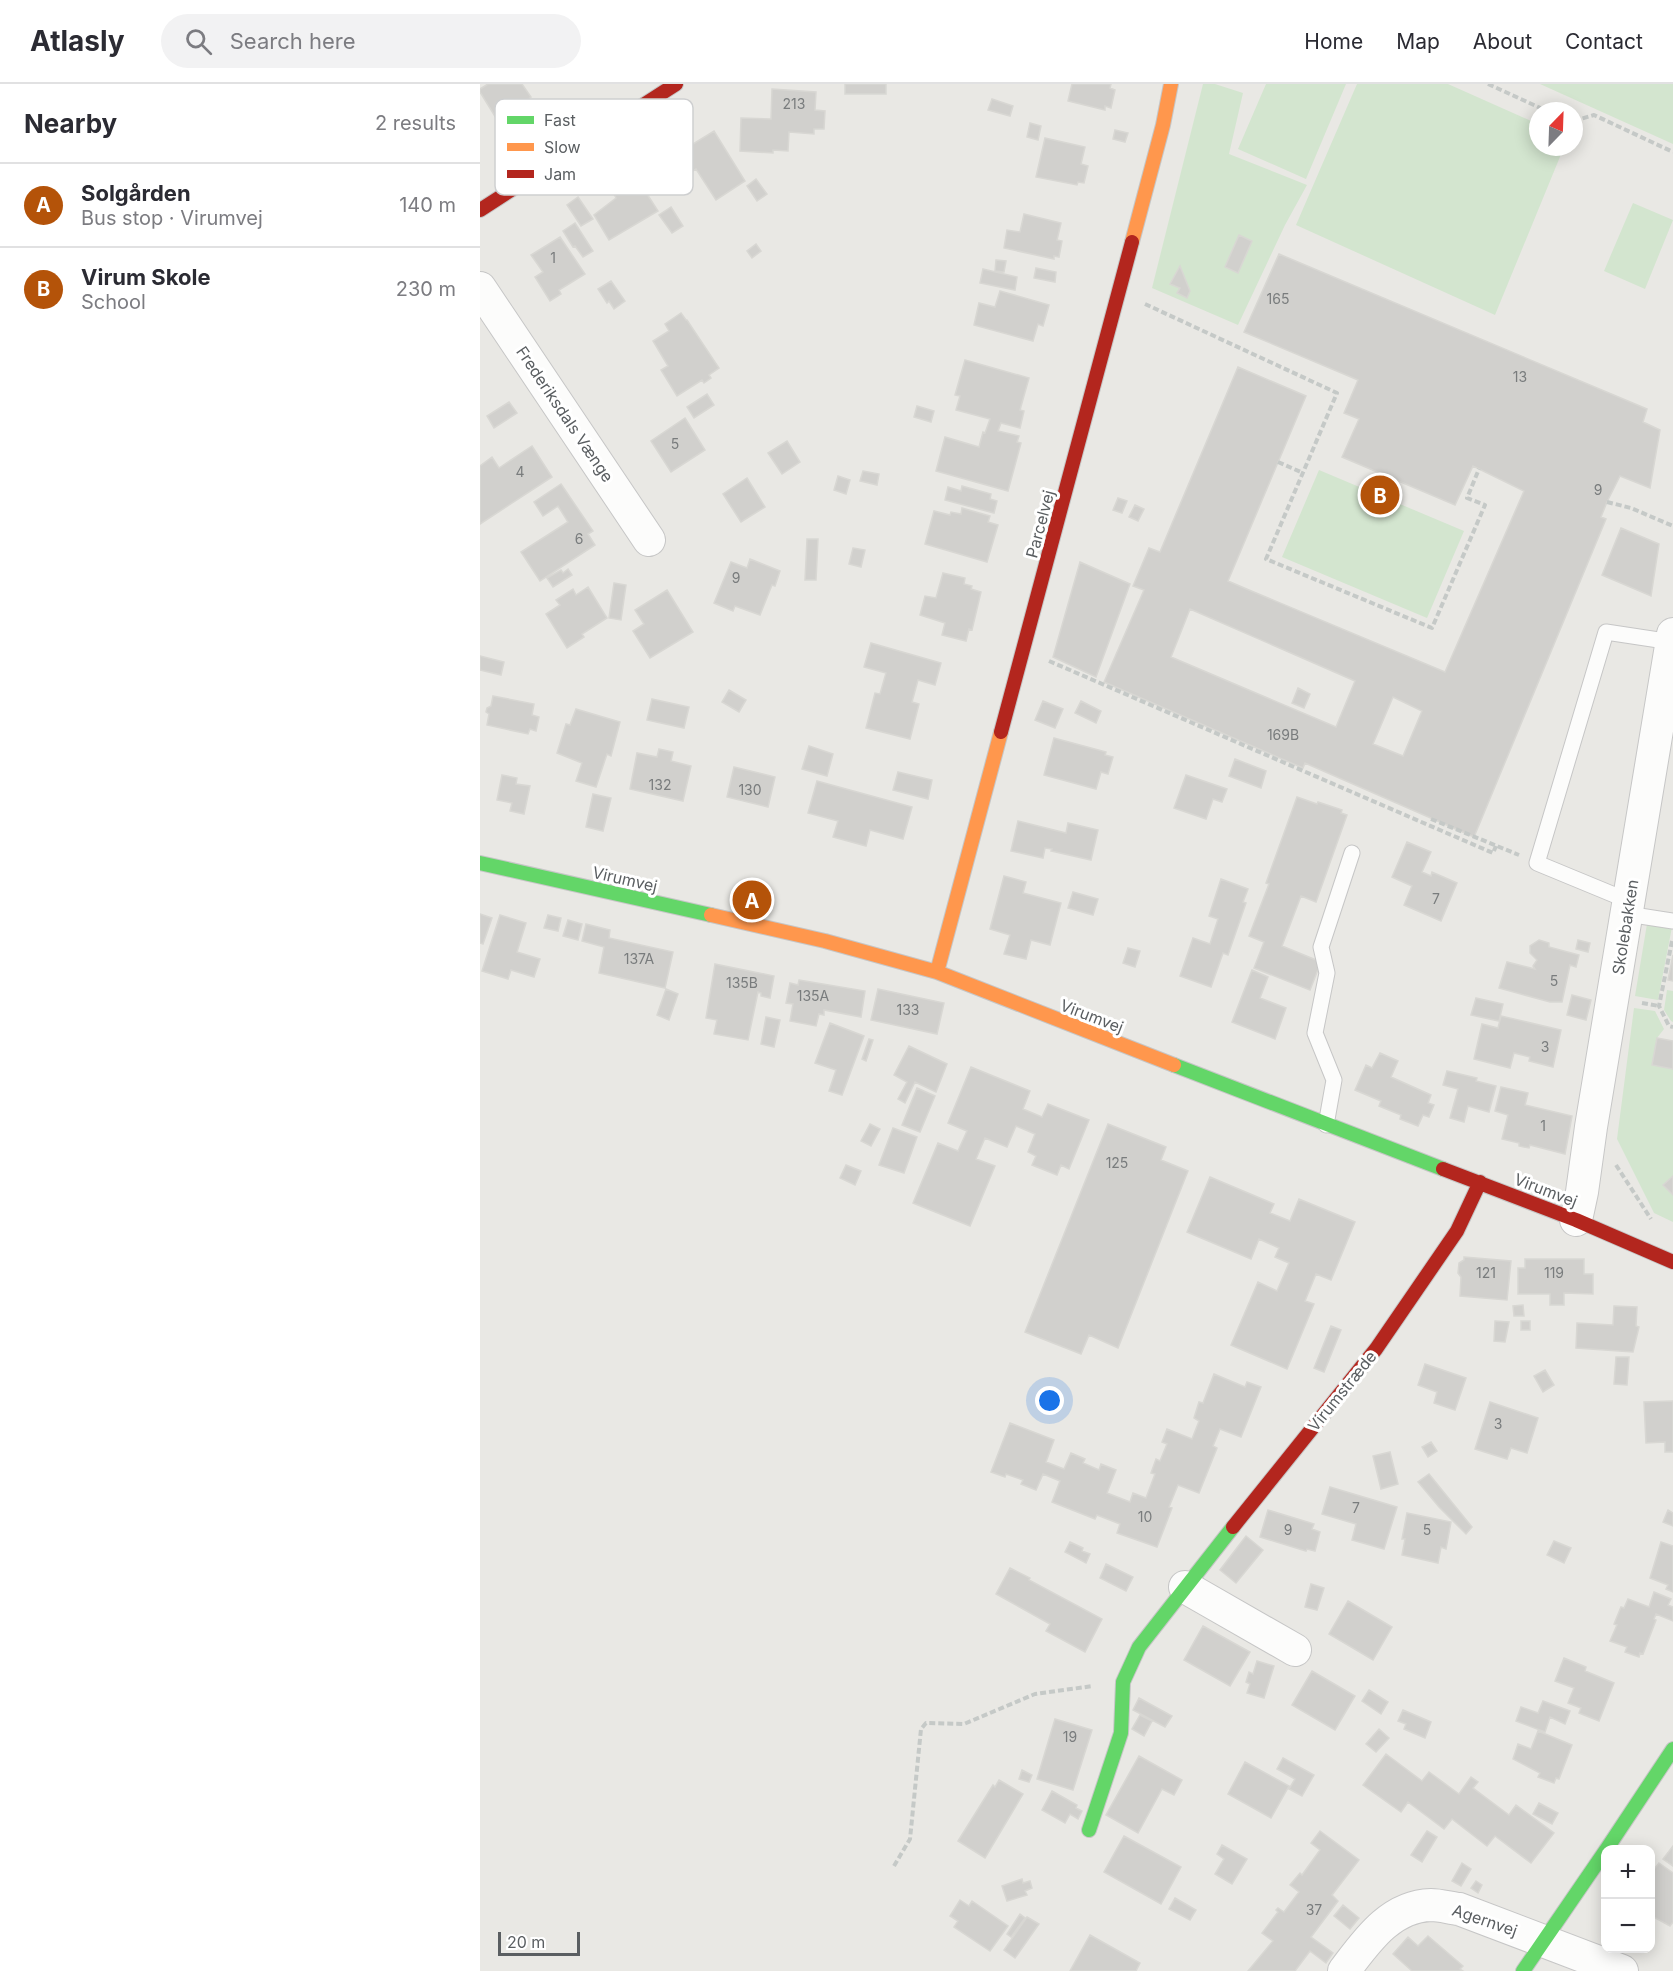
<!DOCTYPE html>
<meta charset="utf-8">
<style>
:root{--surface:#fff;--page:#f2f2f3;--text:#2b2b33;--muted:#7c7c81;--line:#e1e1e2;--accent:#b45309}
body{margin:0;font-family:Inter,sans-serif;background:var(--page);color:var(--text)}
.controls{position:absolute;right:18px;bottom:18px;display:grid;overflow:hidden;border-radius:12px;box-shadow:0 3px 15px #0003}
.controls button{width:54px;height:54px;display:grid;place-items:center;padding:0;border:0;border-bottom:2px solid var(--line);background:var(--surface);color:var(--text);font:30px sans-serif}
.compass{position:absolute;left:1049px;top:18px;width:54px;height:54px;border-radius:50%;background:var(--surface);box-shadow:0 3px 15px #0003;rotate:23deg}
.scale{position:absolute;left:18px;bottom:15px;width:82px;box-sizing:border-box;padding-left:6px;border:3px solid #5a5e61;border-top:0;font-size:16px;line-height:21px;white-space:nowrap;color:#5a5e61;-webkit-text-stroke:4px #fff;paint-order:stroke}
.you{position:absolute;left:570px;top:1317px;width:21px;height:21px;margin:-15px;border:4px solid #fff;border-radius:50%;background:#1a73e8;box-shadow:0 0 0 9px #1a73e833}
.badge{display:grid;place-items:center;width:39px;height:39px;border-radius:50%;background:var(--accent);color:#fff;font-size:20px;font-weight:700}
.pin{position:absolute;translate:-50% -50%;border:3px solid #fff;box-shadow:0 2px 6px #0006}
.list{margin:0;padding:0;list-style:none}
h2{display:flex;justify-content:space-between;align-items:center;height:78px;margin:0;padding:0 24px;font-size:26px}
h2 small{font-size:20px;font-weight:400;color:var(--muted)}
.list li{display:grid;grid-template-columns:39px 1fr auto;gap:18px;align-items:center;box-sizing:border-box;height:84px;padding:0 24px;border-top:2px solid var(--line)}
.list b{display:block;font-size:22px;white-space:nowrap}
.list p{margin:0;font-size:20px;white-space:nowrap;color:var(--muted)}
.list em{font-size:20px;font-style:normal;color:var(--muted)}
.icon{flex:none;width:33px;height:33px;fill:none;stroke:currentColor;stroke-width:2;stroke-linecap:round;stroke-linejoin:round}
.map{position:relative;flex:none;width:1193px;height:1887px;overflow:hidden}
header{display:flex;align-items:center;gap:36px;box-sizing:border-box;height:84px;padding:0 30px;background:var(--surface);border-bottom:2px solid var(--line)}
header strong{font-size:28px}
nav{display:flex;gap:33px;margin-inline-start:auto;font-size:21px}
.search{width:420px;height:54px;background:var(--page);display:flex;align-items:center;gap:15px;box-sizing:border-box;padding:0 21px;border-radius:33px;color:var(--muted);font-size:22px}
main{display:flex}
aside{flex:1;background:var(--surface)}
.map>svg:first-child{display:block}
</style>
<header>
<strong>Atlasly</strong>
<div class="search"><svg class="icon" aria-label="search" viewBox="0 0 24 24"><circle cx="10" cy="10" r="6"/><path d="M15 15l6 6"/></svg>Search here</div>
<nav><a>Home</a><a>Map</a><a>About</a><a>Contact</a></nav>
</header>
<main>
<aside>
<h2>Nearby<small>2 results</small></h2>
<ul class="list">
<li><span class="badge">A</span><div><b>Solgården</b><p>Bus stop · Virumvej</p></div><em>140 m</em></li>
<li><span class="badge">B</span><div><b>Virum Skole</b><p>School</p></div><em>230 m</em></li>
</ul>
</aside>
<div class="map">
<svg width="1193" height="1887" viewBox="0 0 1193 1887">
<rect width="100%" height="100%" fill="#e9e8e4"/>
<path fill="#d3e5cf" d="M723,0H735L763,9L749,70L827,101L805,141L758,241L672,204Z
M786,0H866L826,95L758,65Z
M877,0H968L1058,40V63H1084L1015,231L816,141Z
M1060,0H1193V60Z
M1153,119L1193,136L1165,205L1124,187Z
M839,386L984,447L947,534L802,473Z
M1167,840L1192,843L1178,916L1155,912Z
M1187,906L1193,907V938L1191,937L1184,926Z
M1154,924L1175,927L1184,945L1177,954L1172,981L1193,985V1092L1184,1101L1193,1111V1138L1174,1129L1137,1055Z"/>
<path fill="#d1d0cd" stroke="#d8d7d3" stroke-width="1.5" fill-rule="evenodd" d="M8,0H42L51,13L42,19L44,23L34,29L31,25L16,34L0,8V5Z
M365,0H406V10H365Z
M592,0H631L630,4L635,6L631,24L625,22V26L588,17Z
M292,5L336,8L335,26L345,27L344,45H334V50L309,48L308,67L293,66V69L260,67L261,34L291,35Z
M512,15L533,22L530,32L508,26Z
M550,39L561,42L558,56L547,53Z
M191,42L205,65L234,47L265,97L236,116L216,85L201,94L189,75L178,82L163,59Z
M635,46L648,49L645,58L633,55Z
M565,54L605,63L601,80L608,82L604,99L598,98L597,101L556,93Z
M276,95L287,110L277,117L267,102Z
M160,99L178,127L129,156L114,131L136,114L134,110L142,104L145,109Z
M98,113L113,135L101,142L87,121Z
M191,123L203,142L192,149L179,131Z
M544,130L581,139L577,156L582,157L579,173L574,172V175L524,164L527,146L540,148Z
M95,139L113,167L103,173L95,162L93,163L83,147Z
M759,151L772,157L758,189L745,183Z
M80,153L105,190L79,206L81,210L70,217L55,193L63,188L51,171Z
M276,160L281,167L272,174L267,167Z
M799,170L1167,325L1163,338L1180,346L1170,404L1140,392L1127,418L1121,433L1126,435L994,753L825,679L823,684L624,598L664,506L653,502L669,464L680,468L758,283L826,312L748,497L769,506L965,588L1044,407L993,382L975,421L862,373L879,335L864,329L878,296L764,248ZM710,525L875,597L856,643L691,573ZM913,613L942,627L923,672L893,660Z
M516,176L526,177L524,188L515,187Z
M700,182L710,207L707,214L697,209L700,204L690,200Z
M556,184L576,188L575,198L554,194Z
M503,185L537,193L535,206L500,199Z
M131,197L145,217L134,225L129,217L127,219L118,205Z
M520,207L569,221L563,242L558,240L553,257L494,241L499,219L515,223Z
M201,229L206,236H207L239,284L229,291L231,294L224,299L222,296L197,312L181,286L188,282L173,257L189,247L185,240Z
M485,276L549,294L540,326L544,327L540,344L521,339L518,347L539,352L537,358L541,359L528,407L456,387L465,353L499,363L503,348L505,349L510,335L476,326L480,312L475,311Z
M227,310L234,321L214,334L207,323Z
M29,318L37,329L14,344L7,332Z
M437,322L454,327L451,338L434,333Z
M205,334L225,366L191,388L171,357Z
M307,357L320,378L302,390L288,369Z
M52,362L72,393L0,440V382L12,373L19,384Z
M383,387L399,390L397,401L380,397Z
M358,392L370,396L366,410L354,406Z
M267,394L285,423L261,438L243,410Z
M81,400L113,447L108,450L115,461L60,497L41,468L88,438L78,422L63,432L54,418Z
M482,402L511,410L510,415L517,417L514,429L465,416L468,403L481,407Z
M638,414L647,417L642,429L633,426Z
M655,421L664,425L658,437L649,433Z
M482,424L510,432L508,438L518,441L507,478L445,460L454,427L470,431L471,428L481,430Z
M1141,444L1179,460L1171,512L1122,491Z
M327,455H338L336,496H325Z
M373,464L385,466L381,483L369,480Z
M270,475L300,487L295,502L292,501L280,531L255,522L253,527L234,519L251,478L267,484Z
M600,478L650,500L616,593L573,573Z
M88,485L92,491L73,503L67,494L81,486L83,489Z
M463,489L485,494L484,500L492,502L491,505L501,508L492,546L489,545L486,557L462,551L465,539L440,531L445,512L456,514Z
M134,499L146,501L141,536L129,534Z
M108,503L127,534L102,550L104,553L87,564L66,530L80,521L76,516L93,505L96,511Z
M187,506L213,548L170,574L153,547L164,540L155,526Z
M391,559L461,579L455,601L438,596L432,618L439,620L430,655L386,644L395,609L400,610L406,589L384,583Z
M0,572L24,578L21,591L0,586Z
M818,604L830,610L824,624L812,619Z
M249,606L266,616L259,628L242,618Z
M13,612L54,620L52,631L59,633L56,647L50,645L48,650L7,641L9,630L6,628L7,624L11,622Z
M172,615L209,623L204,644L167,636Z
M563,617L583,625L575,644L555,636Z
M601,617L621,627L616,639L595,629Z
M96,625L140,638L131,672L127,670L116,703L96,697L102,679L77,669L86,640L90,641Z
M574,654L626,668L625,671L633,673L628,690L621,688L616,705L564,691Z
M329,662L353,670L347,692L322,685Z
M179,665L193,668L191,677L211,682L203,717L150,705L157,669L177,673Z
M755,675L786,687L781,704L749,692Z
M254,683L295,693L288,723L247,713Z
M418,688L452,696L448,715L413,706Z
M22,691L37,694L36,700L50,702L44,730L30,727L32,719L17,716Z
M706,691L747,705L742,718L733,715L726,735L694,724Z
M337,697L432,723L423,755L390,746L386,762L353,753L358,737L328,729Z
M113,710L131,714L123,747L106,743Z
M817,713L837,720L838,718L862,726L861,729L867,731L836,818L821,812L802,862L841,878L830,906L774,884L784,858L769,852L789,800L786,799Z
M538,737L586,749L588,739L618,746L611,776L571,767L572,765L565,764L563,774L531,767Z
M927,758L951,768L942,788L951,792L952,788L977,799L961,837L924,821L932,802L912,793Z
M524,792L546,798L543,809L581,819L570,861L551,856L546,875L524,870L530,851L510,845Z
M741,795L768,805L763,818L766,819L748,871L743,869L731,903L700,892L713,854L730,860L738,835L729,832Z
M593,808L618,815L613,831L588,824Z
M0,830L12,834L3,860L0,859Z
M20,831L46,839L37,868L60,875L54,893L31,886L28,895L2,887Z
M68,831L81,834L78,847L64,844Z
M88,836L102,840L98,856L83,852Z
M106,840L130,846L129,854L193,868L185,904L119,889L124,863L102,857Z
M1059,856L1069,859V863L1099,871L1096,883L1090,881L1082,918H1070L1019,904L1027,878L1055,885L1053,882L1057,876L1050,869V862Z
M1098,856L1110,859L1108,868L1096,865Z
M648,864L660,867L655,883L643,879Z
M1193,871V897L1188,896Z
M235,880L294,892L290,914L281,912V909L278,908L268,956L234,950L237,936L226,934Z
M772,886L788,893L780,914L806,924L795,955L752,938Z
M319,896L385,907L381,933L344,926V931L339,930L336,942L310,937L313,920L306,919L310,899L318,901Z
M186,905L198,910L189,936L177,931Z
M398,905L464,919L457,950L391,936Z
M1092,911L1111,916L1106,936L1087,931Z
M996,914L1023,920L1019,937L991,931Z
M1021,932L1081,946L1073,983L1049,977L1050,973L1034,969L1030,984L994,975L1002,940L1018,944Z
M286,933L300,936L294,963L281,960Z
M350,939L384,952L362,1011L349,1007L356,986L335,979Z
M1177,954L1193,957V985L1172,981Z
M389,955L393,956L386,977L382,975Z
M429,962L467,980L456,1008L435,998L425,1019L418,1015L427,998L414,991Z
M900,969L918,977L911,993L951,1011L948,1019L954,1021L949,1033L943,1031L938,1042L920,1035L921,1031L899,1022L901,1017L875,1006L886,981L892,984Z
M491,983L550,1007L543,1025L562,1033L568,1020L609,1036L589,1085L581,1081L577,1091L552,1081L556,1072L548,1068L555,1050L536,1042L527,1063L505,1054L496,1075L515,1082L490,1142L433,1119L458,1059L478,1067L487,1047L468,1039Z
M967,987L997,994L996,997L1016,1002L1009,1028L988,1022L984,1038L970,1034L978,1005L963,1001Z
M1021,1003L1048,1009L1045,1021L1092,1032L1085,1070L1050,1061L1049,1064L1039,1062V1059L1022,1055L1028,1031L1015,1027Z
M437,1004L455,1012L440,1048L422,1041Z
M390,1040L400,1045L391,1062L381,1057Z
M628,1040L686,1063L681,1076L708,1087L638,1264L609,1251L601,1270L545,1248Z
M413,1044L437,1053L424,1089L399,1081Z
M366,1081L381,1087L375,1101L360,1094Z
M1193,1092V1111L1183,1101Z
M730,1093L794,1120L790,1129L810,1137L819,1115L875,1138L851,1196L836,1190L825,1217L834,1220L807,1285L751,1261L778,1198L797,1207L809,1179L795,1173L799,1164L779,1155L771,1175L707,1148Z
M984,1173L1031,1177L1027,1216L980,1212L981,1193L978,1189L979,1179L984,1176Z
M1045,1175H1104V1190H1113V1210L1084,1209V1221H1070V1210H1038V1184H1045Z
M1043,1221L1044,1232H1034L1033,1222Z
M1134,1222L1157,1223L1156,1242L1159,1243L1153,1268L1096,1264L1097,1239L1133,1241Z
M1015,1237L1029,1238L1025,1258L1014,1257Z
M1041,1237H1050V1246H1041Z
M851,1242L861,1246L844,1288L834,1284Z
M1136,1273H1149L1147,1301L1134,1300Z
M945,1280L986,1294L975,1326L954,1319L957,1308L938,1301Z
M1065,1286L1074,1301L1063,1308L1054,1292Z
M734,1290L765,1303L767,1298L781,1303L761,1353L740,1345L733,1362L737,1364L719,1409L698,1401L689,1423L692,1424L677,1463L637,1449L640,1440L617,1431L615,1435L572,1418L580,1397L563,1390L556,1406L541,1400L543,1396L526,1390L525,1393L511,1388L530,1339L574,1356L566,1378L584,1385L591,1369L605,1375L603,1379L619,1386L621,1380L636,1386L627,1409L650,1418L653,1409L666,1414L675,1390L671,1389L676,1375L680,1377L687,1360L682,1358L687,1345L712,1355L719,1337L714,1334L719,1318L723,1319Z
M1193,1317V1368H1185V1358L1166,1359L1164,1318Z
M1010,1318L1058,1334L1047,1369L1031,1364L1027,1375L995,1365Z
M951,1358L957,1367L948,1373L942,1363Z
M910,1368L918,1400L901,1405L893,1372Z
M949,1390L992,1443L986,1450L959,1423L938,1398Z
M850,1403L917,1423L904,1465L872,1456L876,1440L842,1430Z
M788,1426L834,1440L832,1445L840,1448L835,1467L827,1465L826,1467L780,1453Z
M1188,1426L1193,1429V1442L1183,1438Z
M927,1429L971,1438L966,1465L961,1463L958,1479L922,1471L925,1455H922Z
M766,1452L783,1466L756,1499L740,1486Z
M1074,1457L1091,1464L1084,1479L1067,1471Z
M590,1458L603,1464L602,1467L610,1470L606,1479L585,1468Z
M1181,1458L1193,1462V1508L1186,1505L1188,1501L1170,1494Z
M626,1480L653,1493L646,1507L620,1494Z
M530,1484L550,1494L549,1496L622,1535L605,1568L566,1547L570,1540L516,1510Z
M831,1500L844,1504L837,1526L825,1523Z
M1174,1508L1191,1515L1188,1521L1193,1523V1537L1176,1530L1174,1535L1176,1536L1163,1570L1160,1569L1159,1573L1145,1568L1147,1563L1130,1557L1137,1541L1134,1540L1141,1523L1144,1524L1148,1515L1169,1523Z
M868,1517L912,1543L893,1576L849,1550Z
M723,1542L770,1568L750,1602L704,1576Z
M1084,1574L1106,1583L1105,1587L1134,1599L1119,1637L1099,1629L1101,1624L1088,1619L1094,1604L1075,1597Z
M777,1577L794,1582L784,1614L767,1609L770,1600L766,1598L769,1588L773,1590Z
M832,1587L875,1612L855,1646L812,1621Z
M889,1606L908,1618L901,1630L882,1617Z
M659,1614L692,1632L685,1643L653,1626Z
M1063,1617L1090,1627L1085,1640L1070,1633L1065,1648L1036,1637L1041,1623L1058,1629Z
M923,1626L951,1638L945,1654L924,1645L926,1640L918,1637Z
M660,1631L672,1637L664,1652L652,1645Z
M575,1635L612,1646L593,1706L557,1695Z
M899,1645L909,1654L896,1668L886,1660Z
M1058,1647L1092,1661L1079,1695L1076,1694L1074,1699L1058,1693L1060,1689L1033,1675L1038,1660L1051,1665Z
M906,1670L942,1697L949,1688L979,1710L991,1693L998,1698L993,1704L1029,1731L1036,1721L1074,1749L1051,1779L1015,1752L1007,1762L972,1735L964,1745L928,1718L921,1728L883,1701Z
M659,1672L702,1696L694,1711L682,1705L658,1749L626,1731Z
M803,1674L834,1691L822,1712L809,1705L815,1695L797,1685Z
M765,1678L809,1702L791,1734L748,1710Z
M542,1686L552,1691L549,1698L539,1695Z
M519,1696L543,1710L505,1774L478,1757L513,1701L515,1703Z
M572,1707L597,1721L596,1724L602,1727L598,1735L590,1730L585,1739L562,1726Z
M1059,1719L1078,1729L1072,1740L1053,1730Z
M840,1747L879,1776L852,1811L858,1817L831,1853L853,1869L846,1879L830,1867L815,1887H768L793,1857L782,1849L798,1828L796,1826L798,1824L804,1828L819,1808L810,1801L820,1789L822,1791L840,1766L831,1759Z
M947,1747L957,1753L942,1778L931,1771Z
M644,1752L701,1783L681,1820L624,1788Z
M742,1761L767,1775L752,1800L735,1790L744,1775L737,1770Z
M1193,1762V1782L1183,1775Z
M982,1779L991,1785L981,1802L972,1797Z
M1179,1779L1193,1789V1838L1190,1842L1170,1831V1790Z
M542,1795L543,1799L550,1797L552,1804L545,1807L547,1811L527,1817L522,1802Z
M996,1797L1002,1801L998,1809L991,1804Z
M695,1814L716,1826L710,1836L689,1825Z
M480,1816L489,1822L492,1817L528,1842L510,1867L474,1843L478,1837L470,1832Z
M863,1821L879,1834L870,1845L854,1832Z
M540,1830L545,1834L531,1853L527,1850Z
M547,1833L559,1840L535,1874L524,1866Z
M610,1851L660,1879L656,1887H590Z
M948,1852L983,1882L980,1885L983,1887H932L913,1870L928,1853L938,1862Z"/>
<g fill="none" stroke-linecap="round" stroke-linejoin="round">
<defs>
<path id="lane" d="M1149,817L1057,779L1126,548L1192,558
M1147,830L1193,837
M846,1041L854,996L835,949L847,889L841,863L872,769"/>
<path id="street" d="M0,204L169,456
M1096,1136L1102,1108L1111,1043L1193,550
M705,1503L815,1566
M864,1887C886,1858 910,1822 951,1821C960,1821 970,1824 979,1825L1142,1887"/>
<path id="fast" d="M0,779L231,831
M694,981L963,1085
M609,1746L641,1649L643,1598L659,1563L753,1443
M1126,1766L1193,1665
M1043,1887L1126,1766"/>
<path id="slow" d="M652,158L683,41L691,0
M231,831L345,857L457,888L694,981
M457,888L521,648"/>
<path id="jam" d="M0,126L196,0
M521,648L652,158
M963,1085L1096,1136L1193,1178
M753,1443L896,1265L977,1147L1000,1098"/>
</defs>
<use href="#lane" stroke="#c6c6c6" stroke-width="17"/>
<use href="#street" stroke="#c6c6c6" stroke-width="34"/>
<use href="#fast" stroke="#c6c6c6" stroke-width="16"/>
<use href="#slow" stroke="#c6c6c6" stroke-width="16"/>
<use href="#jam" stroke="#c6c6c6" stroke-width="16"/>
<path stroke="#c5c9c7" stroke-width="4" stroke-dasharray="6 3" stroke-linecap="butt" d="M1008,0L1067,27
M1094,37L1114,31L1193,68
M665,220L857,309L786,475L952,544L1005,421L987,414L999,385
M798,378L823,389
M1127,418L1151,424L1193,442
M569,577L1013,769L1016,762
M951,735L1039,771
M1192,857L1179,922L1189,942L1193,943
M1162,919L1179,922
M1136,1081L1171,1135
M414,1782L430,1755L441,1645L446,1639L484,1640L555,1610L613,1602"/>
<use href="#lane" stroke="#fcfcfb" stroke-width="15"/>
<use href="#street" stroke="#fcfcfb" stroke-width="32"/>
<use href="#fast" stroke="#63d668" stroke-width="14"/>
<use href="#slow" stroke="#ff974d" stroke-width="14"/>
<use href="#jam" stroke="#b3261e" stroke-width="14"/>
</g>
<g text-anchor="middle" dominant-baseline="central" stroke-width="6" stroke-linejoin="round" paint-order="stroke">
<g font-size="14" fill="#797c7d">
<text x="314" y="19">213</text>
<text x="73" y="173">1</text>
<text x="798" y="214">165</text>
<text x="1040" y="292">13</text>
<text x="195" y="359">5</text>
<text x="40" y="387">4</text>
<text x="1118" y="405">9</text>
<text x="99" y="454">6</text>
<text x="256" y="493">9</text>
<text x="803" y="650">169B</text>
<text x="180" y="700">132</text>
<text x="270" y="705">130</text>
<text x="956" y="814">7</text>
<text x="159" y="874">137A</text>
<text x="1074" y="896">5</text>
<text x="262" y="898">135B</text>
<text x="333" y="911">135A</text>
<text x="428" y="925">133</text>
<text x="1065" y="962">3</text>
<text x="1063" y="1041">1</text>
<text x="637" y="1078">125</text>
<text x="1006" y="1188">121</text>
<text x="1074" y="1188">119</text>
<text x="1018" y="1339">3</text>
<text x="876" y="1423">7</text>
<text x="665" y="1432">10</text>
<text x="808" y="1445">9</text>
<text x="947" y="1445">5</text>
<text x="590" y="1652">19</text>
<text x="834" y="1825">37</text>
</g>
<g font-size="16" fill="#5a5e61" stroke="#fff">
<text transform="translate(85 330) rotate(56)">Frederiksdals Vænge</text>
<text transform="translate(560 440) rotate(-75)">Parcelvej</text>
<text transform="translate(145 795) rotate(13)">Virumvej</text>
<text transform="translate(1145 843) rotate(-81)">Skolebakken</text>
<text transform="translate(612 932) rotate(21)">Virumvej</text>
<text transform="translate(1066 1106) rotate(21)">Virumvej</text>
<text transform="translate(862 1307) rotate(-51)">Virumstræde</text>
<text transform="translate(1005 1836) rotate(19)">Agernvej</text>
</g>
</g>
<rect x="15" y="15" width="198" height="96" rx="9" fill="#fff" stroke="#cecfd0" stroke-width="1.5"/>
<rect x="27" y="32" width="27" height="8" fill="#63d668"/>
<rect x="27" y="59" width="27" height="8" fill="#ff974d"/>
<rect x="27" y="86" width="27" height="8" fill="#b3261e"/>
<g font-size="16" fill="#5a5e61">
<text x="64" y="42">Fast</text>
<text x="64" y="69">Slow</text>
<text x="64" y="96">Jam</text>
</g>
</svg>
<div class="controls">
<button>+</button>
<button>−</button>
</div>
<svg class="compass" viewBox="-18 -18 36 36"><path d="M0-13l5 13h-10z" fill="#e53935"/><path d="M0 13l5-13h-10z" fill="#7c7c81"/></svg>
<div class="scale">20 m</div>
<div class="you"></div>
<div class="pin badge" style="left:272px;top:816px">A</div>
<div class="pin badge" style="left:900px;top:411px">B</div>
</div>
</main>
